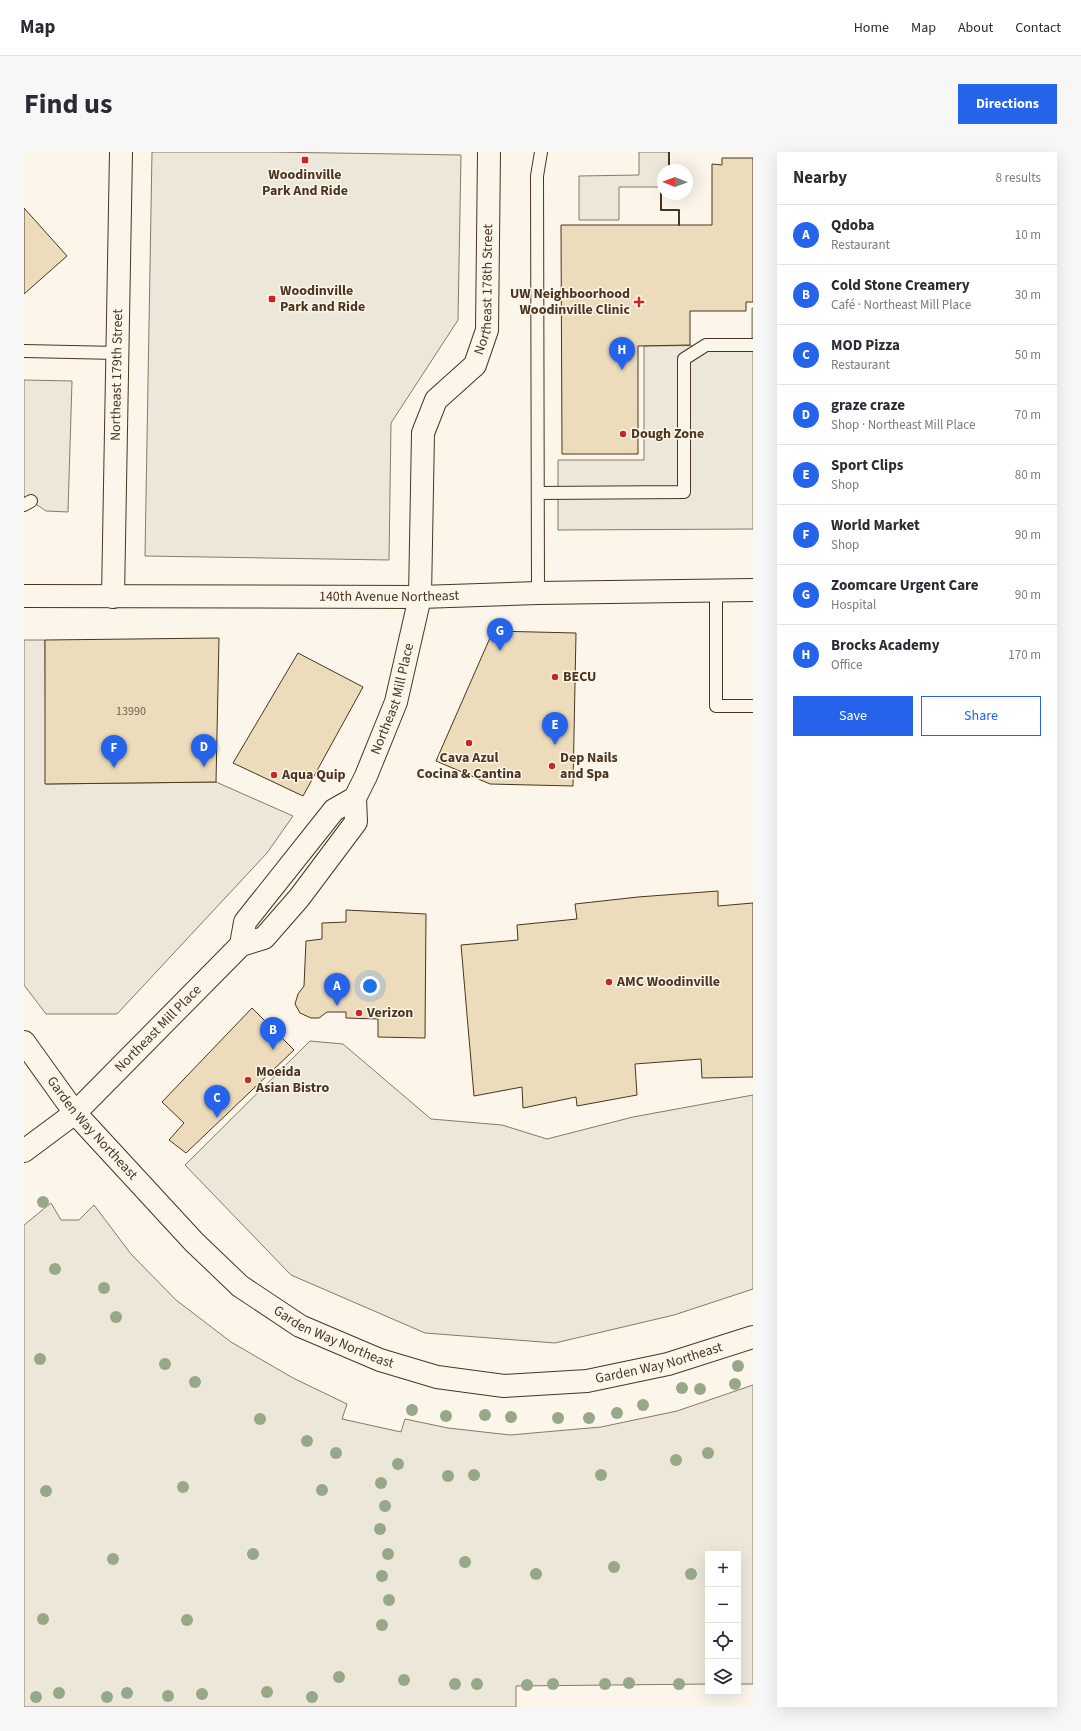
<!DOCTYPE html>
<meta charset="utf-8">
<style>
:root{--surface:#fff;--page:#f7f7f7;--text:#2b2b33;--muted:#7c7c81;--line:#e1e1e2;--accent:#2563eb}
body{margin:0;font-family:"Source Sans 3",sans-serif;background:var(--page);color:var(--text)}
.controls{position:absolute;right:12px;bottom:12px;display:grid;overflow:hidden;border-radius:0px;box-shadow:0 4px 16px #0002}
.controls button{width:36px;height:36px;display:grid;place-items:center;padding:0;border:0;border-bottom:1px solid var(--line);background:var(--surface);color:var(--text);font:20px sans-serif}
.compass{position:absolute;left:633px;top:12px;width:36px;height:36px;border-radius:50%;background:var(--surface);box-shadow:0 4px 16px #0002;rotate:271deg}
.you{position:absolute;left:346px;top:834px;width:14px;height:14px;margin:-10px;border:3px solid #fff;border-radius:50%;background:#1a73e8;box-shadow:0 0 0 6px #1a73e833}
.badge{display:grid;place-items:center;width:26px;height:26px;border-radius:50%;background:var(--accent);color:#fff;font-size:13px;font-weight:700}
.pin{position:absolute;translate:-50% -33px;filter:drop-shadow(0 1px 2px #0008)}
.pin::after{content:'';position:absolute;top:21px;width:14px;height:12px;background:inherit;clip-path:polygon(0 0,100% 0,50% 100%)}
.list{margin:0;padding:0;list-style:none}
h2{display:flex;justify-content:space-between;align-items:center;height:52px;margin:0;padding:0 16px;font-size:17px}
h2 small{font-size:13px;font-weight:400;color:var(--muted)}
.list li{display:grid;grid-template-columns:26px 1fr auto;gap:12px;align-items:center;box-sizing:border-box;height:60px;padding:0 16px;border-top:1px solid var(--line)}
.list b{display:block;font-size:15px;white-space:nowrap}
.list p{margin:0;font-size:13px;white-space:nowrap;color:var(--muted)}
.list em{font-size:13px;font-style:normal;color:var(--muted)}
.actions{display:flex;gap:8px;padding:12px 16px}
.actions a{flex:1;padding:9px 0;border:1px solid var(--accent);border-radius:0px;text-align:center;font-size:14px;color:var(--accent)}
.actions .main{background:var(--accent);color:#fff}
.icon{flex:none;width:22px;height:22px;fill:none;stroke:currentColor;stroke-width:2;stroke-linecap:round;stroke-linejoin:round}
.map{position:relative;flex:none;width:729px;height:1555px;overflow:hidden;border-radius:0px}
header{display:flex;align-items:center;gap:24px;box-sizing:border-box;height:56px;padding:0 20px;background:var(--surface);border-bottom:1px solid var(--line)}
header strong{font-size:19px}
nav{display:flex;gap:22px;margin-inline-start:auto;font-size:14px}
.intro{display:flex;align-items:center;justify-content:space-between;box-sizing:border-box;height:96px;padding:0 24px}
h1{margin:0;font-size:28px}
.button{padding:10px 18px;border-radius:0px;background:var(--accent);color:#fff;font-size:14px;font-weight:700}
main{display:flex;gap:24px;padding:0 24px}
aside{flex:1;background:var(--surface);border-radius:0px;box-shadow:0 4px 16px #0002}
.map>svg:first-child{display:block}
</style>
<header>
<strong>Map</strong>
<nav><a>Home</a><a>Map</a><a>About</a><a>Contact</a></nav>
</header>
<div class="intro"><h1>Find us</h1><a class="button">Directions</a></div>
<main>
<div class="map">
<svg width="729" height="1555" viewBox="0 0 729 1555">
<rect width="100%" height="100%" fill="#fbf6e9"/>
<path fill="#ede7d9" stroke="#887966" d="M128,0H246L437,3L434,168L367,271L365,408L121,404Z
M615,0H645V18H639V35H595V68H555V24L615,23Z
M728,156H729V377L534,378V308H620V194L728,193Z
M0,228L48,229L44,360L22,359L0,344Z
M0,488H21L22,632L192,630L269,664L243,701L93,862H22L0,833Z
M286,889L319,892L407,967L478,973L523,987L609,965L729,943V1137L650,1163L531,1191L401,1181L267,1123L161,1013Z
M27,1051L37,1068H55L70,1053L107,1102L152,1148L207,1190L269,1226L323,1252L318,1267L377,1280L381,1267L424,1276L486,1283L577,1275L653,1259L729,1233V1532H714V1402H684V1532L492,1534V1555H0V1073Z"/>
<path fill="#ecdcbc" stroke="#4a3520" d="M698,6H729V150H722V159H666V193L614,194V302H538L537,73H688V12L698,13Z
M0,56L43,104L0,142Z
M469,479L552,481L549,634L466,632L412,609Z
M195,486L192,630L21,632V488Z
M274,501L339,535L279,644L209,611Z
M694,739V754L729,751V925L678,926L677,907L611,912L613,943L553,954L552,945L499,956L498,935L450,944L437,793L494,788L493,773L553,767L551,752L614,745Z
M322,758L402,762L401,886L354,885V867L322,866V860H303L295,866H287L276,861L271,852L274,842L280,834L282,789L298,787V771L322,770Z
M228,856L270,898L162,1001L145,988L160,971L138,950Z"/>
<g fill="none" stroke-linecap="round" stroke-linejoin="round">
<defs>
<path id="lane" d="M0,199L94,201
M514,341L660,340V207L682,193H729
M0,353L7,349
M692,438V554H729
M514,441L513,24L517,0"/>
<g id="street">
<path id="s1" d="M89,445L97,0"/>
<path id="s2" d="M396,445L399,281L412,248L451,213L463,178L465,0"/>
</g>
<g id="secondary">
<path id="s3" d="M0,444L396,445L514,441L729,438"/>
<path id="s4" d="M217,793L221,770L310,658L331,646L342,624L372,550L396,445"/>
<path id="s5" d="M0,890L51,961L170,1090L216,1134L276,1174L356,1208L413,1225L480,1234L563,1229L644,1212L729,1185"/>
<path id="s6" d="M0,999L51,961L217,793L240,786L275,746L332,670L331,646"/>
</g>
</defs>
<use href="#lane" stroke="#4a3520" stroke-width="14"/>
<use href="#street" stroke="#4a3520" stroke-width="24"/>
<use href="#secondary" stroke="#4a3520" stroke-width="24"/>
<use href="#lane" stroke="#fbf6e9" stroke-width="12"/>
<use href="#street" stroke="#fbf6e9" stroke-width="22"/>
<use href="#secondary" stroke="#fbf6e9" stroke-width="22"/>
<path stroke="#4a3520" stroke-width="2" d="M645,0V18
M639,35H637V58H655V73"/>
</g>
<g fill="#96a887">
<circle cx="19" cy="1050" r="6"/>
<circle cx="31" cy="1117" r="6"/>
<circle cx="80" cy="1136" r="6"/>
<circle cx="92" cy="1165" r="6"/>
<circle cx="16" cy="1207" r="6"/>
<circle cx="141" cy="1212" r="6"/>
<circle cx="714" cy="1214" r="6"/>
<circle cx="171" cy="1230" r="6"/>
<circle cx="711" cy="1232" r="6"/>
<circle cx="658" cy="1236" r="6"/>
<circle cx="676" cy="1237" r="6"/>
<circle cx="619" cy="1253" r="6"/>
<circle cx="388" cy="1258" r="6"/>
<circle cx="593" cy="1261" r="6"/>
<circle cx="461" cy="1263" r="6"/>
<circle cx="422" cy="1264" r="6"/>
<circle cx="487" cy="1265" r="6"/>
<circle cx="534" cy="1266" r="6"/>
<circle cx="565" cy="1266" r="6"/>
<circle cx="236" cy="1267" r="6"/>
<circle cx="283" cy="1289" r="6"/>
<circle cx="312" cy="1301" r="6"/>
<circle cx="684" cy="1301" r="6"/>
<circle cx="652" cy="1308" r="6"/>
<circle cx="374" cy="1312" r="6"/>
<circle cx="450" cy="1323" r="6"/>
<circle cx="577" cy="1323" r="6"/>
<circle cx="424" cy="1324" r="6"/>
<circle cx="357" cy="1331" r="6"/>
<circle cx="159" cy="1335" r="6"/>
<circle cx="298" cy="1338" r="6"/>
<circle cx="22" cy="1339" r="6"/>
<circle cx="361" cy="1354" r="6"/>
<circle cx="356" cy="1377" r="6"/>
<circle cx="229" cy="1402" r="6"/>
<circle cx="364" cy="1402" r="6"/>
<circle cx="89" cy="1407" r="6"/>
<circle cx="441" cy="1410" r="6"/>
<circle cx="590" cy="1415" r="6"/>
<circle cx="512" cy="1422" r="6"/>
<circle cx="667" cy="1422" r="6"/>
<circle cx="358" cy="1424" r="6"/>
<circle cx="365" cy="1448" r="6"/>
<circle cx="19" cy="1467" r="6"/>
<circle cx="163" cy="1468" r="6"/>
<circle cx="358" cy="1473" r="6"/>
<circle cx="315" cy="1525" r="6"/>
<circle cx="380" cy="1528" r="6"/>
<circle cx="605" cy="1531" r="6"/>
<circle cx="431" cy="1532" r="6"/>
<circle cx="453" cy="1532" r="6"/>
<circle cx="529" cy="1532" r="6"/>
<circle cx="581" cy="1532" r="6"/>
<circle cx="655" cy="1532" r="6"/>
<circle cx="503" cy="1533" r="6"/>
<circle cx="243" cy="1540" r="6"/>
<circle cx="35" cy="1541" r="6"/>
<circle cx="103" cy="1541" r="6"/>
<circle cx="178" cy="1542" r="6"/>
<circle cx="144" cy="1544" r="6"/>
<circle cx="12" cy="1545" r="6"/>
<circle cx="83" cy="1545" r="6"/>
<circle cx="288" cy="1545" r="6"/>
</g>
<g fill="#c62828" stroke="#fbf6e9" stroke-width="1.5">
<rect x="277" y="4" width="8" height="8" rx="2"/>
<rect x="244" y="143" width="8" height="8" rx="2"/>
<path d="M613 144h4v4h4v4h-4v4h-4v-4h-4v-4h4z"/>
<circle cx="599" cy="282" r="4"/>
<circle cx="531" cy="525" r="4"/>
<circle cx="445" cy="591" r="4"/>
<circle cx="528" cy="614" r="4"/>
<circle cx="250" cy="623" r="4"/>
<circle cx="585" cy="830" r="4"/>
<circle cx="335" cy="861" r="4"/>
<circle cx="224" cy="928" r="4"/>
</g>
<g text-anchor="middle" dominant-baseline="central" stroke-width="3" stroke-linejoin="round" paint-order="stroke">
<g font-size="12" fill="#725f47">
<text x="107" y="559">13990</text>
</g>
<g font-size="14" font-weight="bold" fill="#4a3520" stroke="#fbf6e9" text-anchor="start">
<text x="281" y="23" text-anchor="middle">Woodinville<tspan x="281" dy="16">Park And Ride</tspan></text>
<text x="256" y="139">Woodinville<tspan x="256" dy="16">Park and Ride</tspan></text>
<text x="606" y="142" text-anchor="end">UW Neighboorhood<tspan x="606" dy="16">Woodinville Clinic</tspan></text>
<text x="607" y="282">Dough Zone</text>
<text x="539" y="525">BECU</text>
<text x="445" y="606" text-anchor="middle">Cava Azul<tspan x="445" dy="16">Cocina &amp; Cantina</tspan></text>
<text x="536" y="606">Dep Nails<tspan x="536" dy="16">and Spa</tspan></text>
<text x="258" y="623">Aqua Quip</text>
<text x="593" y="830">AMC Woodinville</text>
<text x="343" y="861">Verizon</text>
<text x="232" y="920">Moeida<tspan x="232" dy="16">Asian Bistro</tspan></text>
</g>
<g font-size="14" fill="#4a3520" stroke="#fbf6e9">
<text stroke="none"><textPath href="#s2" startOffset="329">Northeast 178th Street</textPath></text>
<text stroke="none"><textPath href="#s1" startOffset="222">Northeast 179th Street</textPath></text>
<text stroke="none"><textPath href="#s3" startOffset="365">140th Avenue Northeast</textPath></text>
<text stroke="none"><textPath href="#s4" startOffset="297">Northeast Mill Place</textPath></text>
<text stroke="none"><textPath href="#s6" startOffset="182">Northeast Mill Place</textPath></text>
<text stroke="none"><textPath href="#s5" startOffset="110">Garden Way Northeast</textPath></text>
<text stroke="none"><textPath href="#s5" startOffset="434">Garden Way Northeast</textPath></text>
<text stroke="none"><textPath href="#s5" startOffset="770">Garden Way Northeast</textPath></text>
</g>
</g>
</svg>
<div class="controls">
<button>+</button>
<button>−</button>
<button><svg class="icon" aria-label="locate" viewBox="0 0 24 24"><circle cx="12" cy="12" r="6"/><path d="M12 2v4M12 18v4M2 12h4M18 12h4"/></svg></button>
<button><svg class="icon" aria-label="layers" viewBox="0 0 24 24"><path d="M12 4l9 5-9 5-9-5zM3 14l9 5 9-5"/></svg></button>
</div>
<svg class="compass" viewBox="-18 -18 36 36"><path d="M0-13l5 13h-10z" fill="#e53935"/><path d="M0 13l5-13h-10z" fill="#7c7c81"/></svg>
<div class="you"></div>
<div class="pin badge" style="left:313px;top:854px">A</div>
<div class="pin badge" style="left:249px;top:898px">B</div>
<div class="pin badge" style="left:193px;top:966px">C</div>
<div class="pin badge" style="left:180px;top:615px">D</div>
<div class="pin badge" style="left:531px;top:593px">E</div>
<div class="pin badge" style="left:90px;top:616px">F</div>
<div class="pin badge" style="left:476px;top:499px">G</div>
<div class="pin badge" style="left:598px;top:218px">H</div>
</div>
<aside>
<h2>Nearby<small>8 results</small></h2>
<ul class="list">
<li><span class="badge">A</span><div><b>Qdoba</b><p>Restaurant</p></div><em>10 m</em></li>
<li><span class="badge">B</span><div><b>Cold Stone Creamery</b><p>Café · Northeast Mill Place</p></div><em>30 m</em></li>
<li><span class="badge">C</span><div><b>MOD Pizza</b><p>Restaurant</p></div><em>50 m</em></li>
<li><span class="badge">D</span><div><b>graze craze</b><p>Shop · Northeast Mill Place</p></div><em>70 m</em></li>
<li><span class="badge">E</span><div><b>Sport Clips</b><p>Shop</p></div><em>80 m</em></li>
<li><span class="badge">F</span><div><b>World Market</b><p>Shop</p></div><em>90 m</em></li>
<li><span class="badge">G</span><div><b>Zoomcare Urgent Care</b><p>Hospital</p></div><em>90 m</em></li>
<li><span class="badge">H</span><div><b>Brocks Academy</b><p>Office</p></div><em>170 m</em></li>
</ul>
<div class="actions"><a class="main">Save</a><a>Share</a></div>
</aside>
</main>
